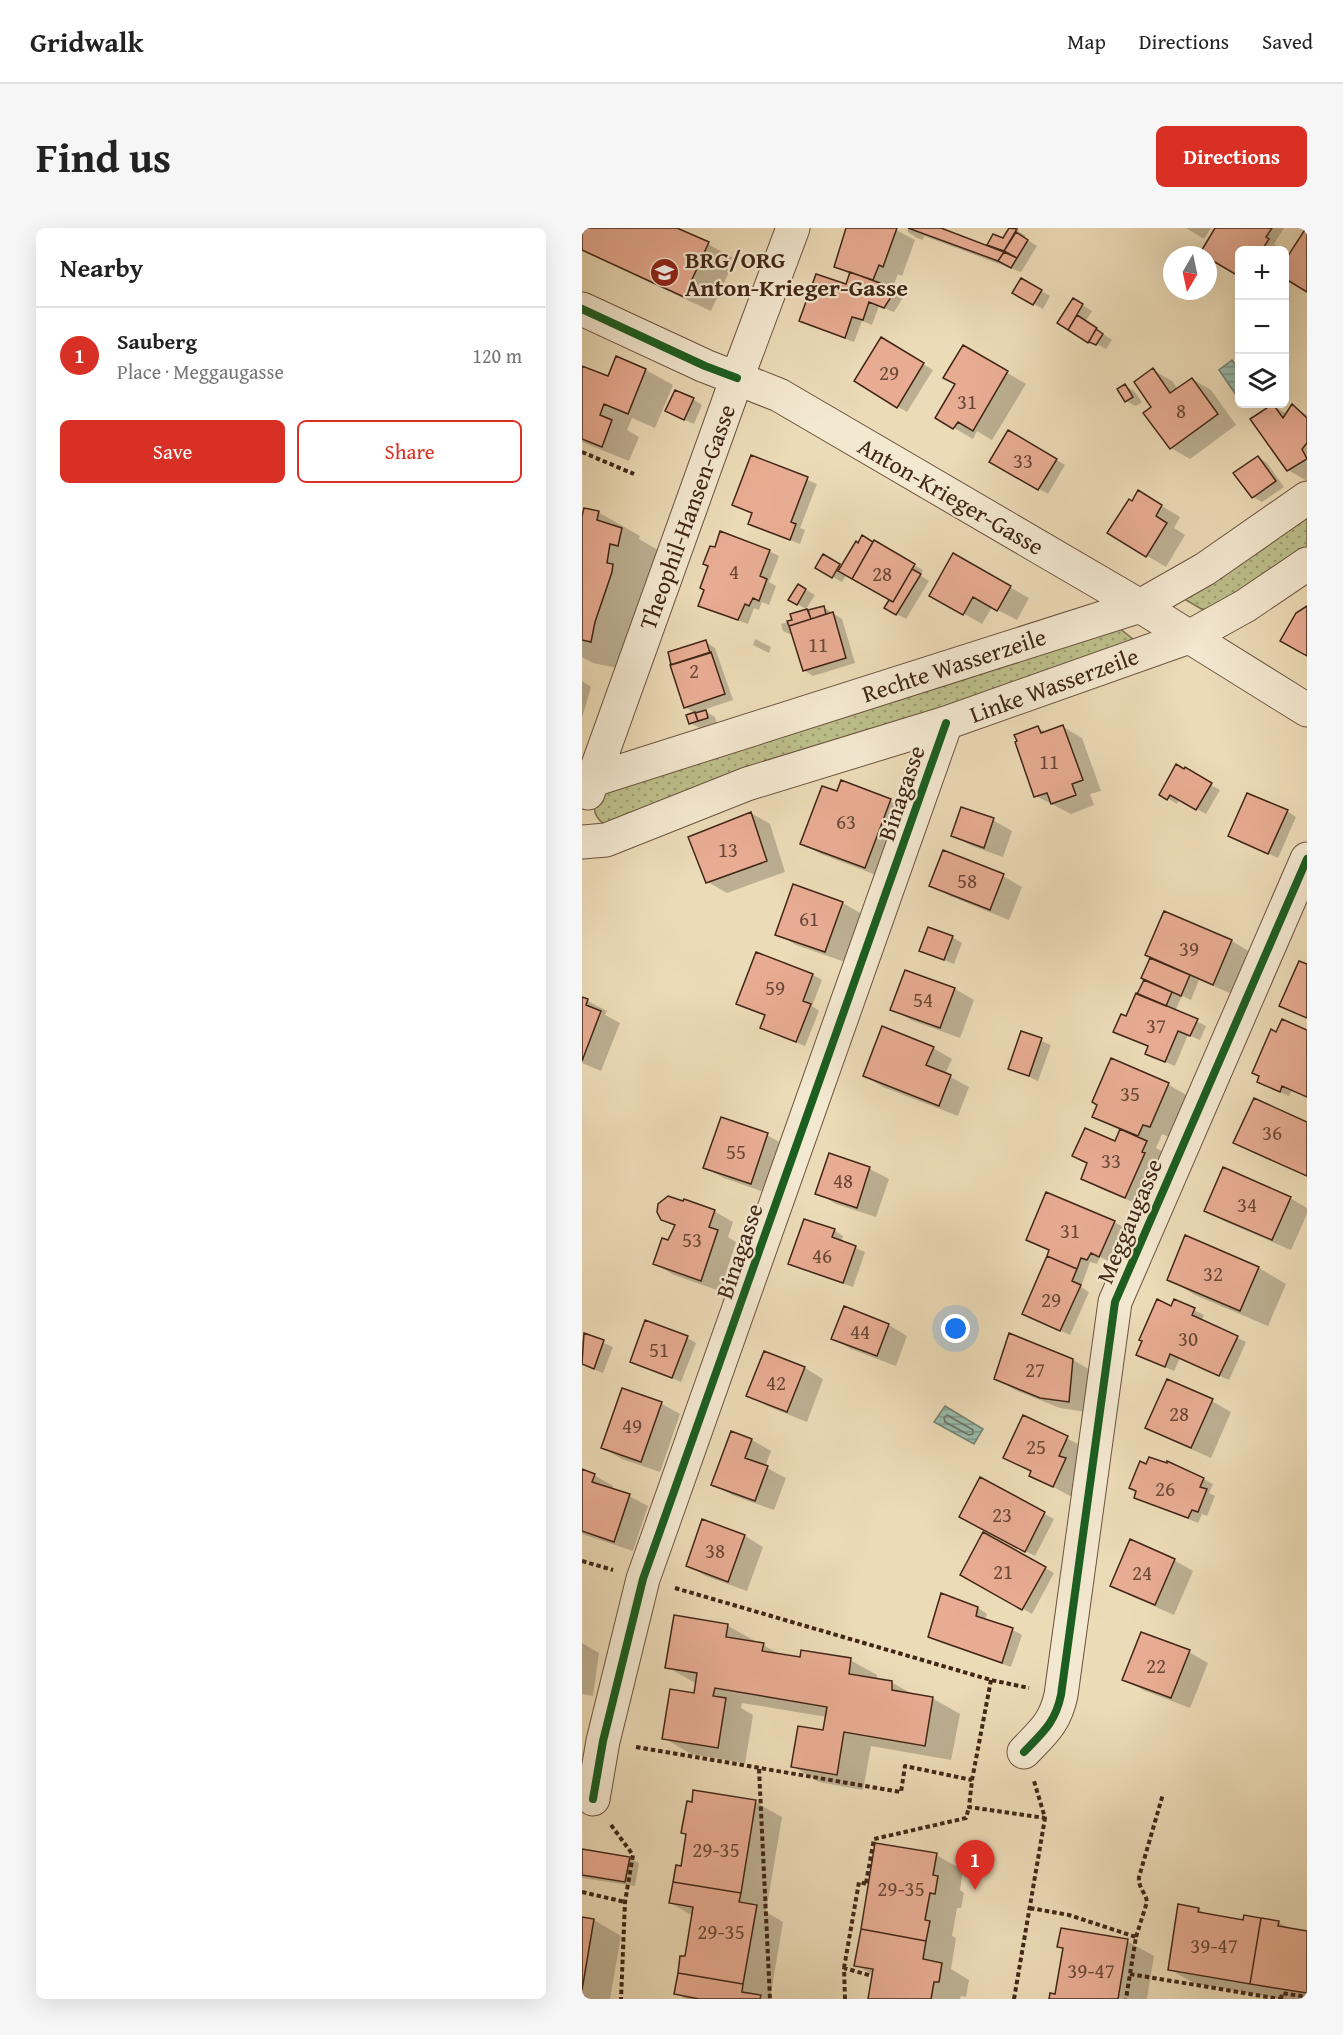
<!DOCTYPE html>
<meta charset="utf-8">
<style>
:root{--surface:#fff;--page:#f6f6f6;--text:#222;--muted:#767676;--line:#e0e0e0;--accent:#d93025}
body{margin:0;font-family:"Gentium Book Plus",serif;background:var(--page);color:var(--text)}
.controls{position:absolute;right:18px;top:18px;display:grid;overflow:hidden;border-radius:9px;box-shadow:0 6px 24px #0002}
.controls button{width:54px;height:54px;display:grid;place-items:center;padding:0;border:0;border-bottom:2px solid var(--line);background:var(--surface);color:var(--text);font:30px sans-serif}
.compass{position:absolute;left:581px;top:18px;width:54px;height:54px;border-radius:50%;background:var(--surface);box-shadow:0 6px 24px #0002;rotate:189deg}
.you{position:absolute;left:374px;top:1101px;width:21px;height:21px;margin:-15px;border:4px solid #fff;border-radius:50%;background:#1a73e8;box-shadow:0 0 0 9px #1a73e833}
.badge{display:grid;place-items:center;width:39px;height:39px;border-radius:50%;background:var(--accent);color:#fff;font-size:20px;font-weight:700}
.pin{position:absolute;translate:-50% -50px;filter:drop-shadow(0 2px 3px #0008)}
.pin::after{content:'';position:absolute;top:32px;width:21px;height:18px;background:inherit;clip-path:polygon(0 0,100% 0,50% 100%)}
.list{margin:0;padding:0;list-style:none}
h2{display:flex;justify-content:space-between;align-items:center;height:78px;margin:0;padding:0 24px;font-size:26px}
h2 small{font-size:20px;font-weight:400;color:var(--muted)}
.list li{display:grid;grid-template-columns:39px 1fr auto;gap:18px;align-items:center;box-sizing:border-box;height:96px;padding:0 24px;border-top:2px solid var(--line)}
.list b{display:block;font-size:22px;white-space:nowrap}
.list p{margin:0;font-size:20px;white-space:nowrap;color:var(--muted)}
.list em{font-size:20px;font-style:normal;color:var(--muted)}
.actions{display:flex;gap:12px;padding:18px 24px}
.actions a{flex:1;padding:14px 0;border:2px solid var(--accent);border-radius:9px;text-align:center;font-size:21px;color:var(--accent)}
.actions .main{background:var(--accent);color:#fff}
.icon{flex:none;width:33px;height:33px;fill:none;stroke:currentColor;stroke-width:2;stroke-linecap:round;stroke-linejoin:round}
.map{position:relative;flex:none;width:725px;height:1771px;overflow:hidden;border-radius:9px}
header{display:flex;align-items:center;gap:36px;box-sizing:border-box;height:84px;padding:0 30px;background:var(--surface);border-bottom:2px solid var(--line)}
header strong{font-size:28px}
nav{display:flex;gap:33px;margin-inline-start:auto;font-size:21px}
.intro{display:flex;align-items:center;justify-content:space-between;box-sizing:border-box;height:144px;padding:0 36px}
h1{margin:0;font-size:42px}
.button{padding:15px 27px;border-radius:9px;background:var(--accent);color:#fff;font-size:21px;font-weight:700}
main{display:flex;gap:36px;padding:0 36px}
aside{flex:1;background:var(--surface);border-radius:9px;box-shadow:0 6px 24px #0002}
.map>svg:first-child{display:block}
</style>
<header>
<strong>Gridwalk</strong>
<nav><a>Map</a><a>Directions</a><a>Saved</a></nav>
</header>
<div class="intro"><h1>Find us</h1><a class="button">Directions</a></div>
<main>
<aside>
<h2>Nearby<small></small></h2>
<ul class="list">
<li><span class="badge">1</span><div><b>Sauberg</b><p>Place · Meggaugasse</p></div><em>120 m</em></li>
</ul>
<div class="actions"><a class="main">Save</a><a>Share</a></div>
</aside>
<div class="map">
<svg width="725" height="1771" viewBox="0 0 725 1771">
<defs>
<pattern id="grass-dots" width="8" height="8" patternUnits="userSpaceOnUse" patternTransform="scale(1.5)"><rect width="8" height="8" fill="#bcbf8b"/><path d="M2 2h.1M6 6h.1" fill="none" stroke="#9a9b71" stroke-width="1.8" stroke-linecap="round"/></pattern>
<pattern id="water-rules" width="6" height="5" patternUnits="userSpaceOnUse" patternTransform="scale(1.5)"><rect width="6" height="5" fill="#99bbab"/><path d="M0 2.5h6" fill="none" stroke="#7e988a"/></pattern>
</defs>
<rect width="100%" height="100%" fill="#ecdbb7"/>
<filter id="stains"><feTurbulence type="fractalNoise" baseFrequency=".00333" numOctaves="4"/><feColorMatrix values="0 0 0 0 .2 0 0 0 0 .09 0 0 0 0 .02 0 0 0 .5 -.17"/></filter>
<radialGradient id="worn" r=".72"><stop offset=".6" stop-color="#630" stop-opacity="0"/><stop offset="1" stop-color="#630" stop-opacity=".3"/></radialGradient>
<path fill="url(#grass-dots)" stroke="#7e7251" stroke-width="1.5" d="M725,286V323L630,387L602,371Z
M532,396L551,411L543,419L22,596C8,586 11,573 21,561Z"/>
<path fill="url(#water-rules)" stroke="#767f70" stroke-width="1.5" d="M650,132L657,143L656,170L637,142Z
M363,1178L401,1201L392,1216L352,1194Z"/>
<path fill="#0003" d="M0,0H92L126,16L153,31L129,83L0,23Z
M266,0H310L333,12L320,48L316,46L310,61L322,68L312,84L297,78L290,97L280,93L272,114L228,98L219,93L265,58L269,47L253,38Z
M326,0H354L405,19L411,8L421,12L429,0H431L444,8L442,10L455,18L439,44L342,8L341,12L335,10L326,4Z
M604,0H629L622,11Z
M635,0H702L692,16L695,18L692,22H658L624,27L620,24Z
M440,52L468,68L461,81L432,65Z
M492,72L510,83L503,94L530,112L524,121L477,95Z
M299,111L351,142L325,184L274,153Z
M381,119L444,156L410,212L395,203L391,211L355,190L375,156Z
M0,139L26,150L64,142L91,157L73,200L50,190L45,202L57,209L47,233L0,214Z
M571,142L590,153L596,161L610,151L629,162L654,197L608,231L589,220L571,179Z
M543,158L552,163L560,174L554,178L544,173Z
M111,171L120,177L112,196L94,188Z
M691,178L705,186L710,178L725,187V253L706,242Z
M427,204L483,237L466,266L409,233Z
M170,229L235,256L218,300L223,302L218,316L168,296L172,286L151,276Z
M676,229L685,235L702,259L680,274L671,269Z
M575,275L598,289L592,300L603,307L584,339L527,305Z
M16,284L58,308L57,311L81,325L35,440L11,435L0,429V294Z
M280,309L341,342L338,347L347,353L324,391L304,380L309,372L265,346L260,354L235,340L242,328L260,339Z
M187,323L197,328L187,354L194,358L187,377L180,374L177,382L172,380L166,396L127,382L118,377Z
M371,327L447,370L435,392L410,379L400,396L349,367Z
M217,358L233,367L224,381L208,372Z
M241,379L260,391L273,435L231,448L222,442L212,408L201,403L199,396L212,393L225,382L227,384Z
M173,411L189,419L187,425L171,417Z
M124,414L133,420L151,472L121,482L133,489L135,495L118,500L108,495L114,486L103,479Z
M0,453L9,459L0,490Z
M481,499L500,510L519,563L508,566L512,577L489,586L454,568L456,500L465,505Z
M595,538L638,562L624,586L597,571L595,576L579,566Z
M308,573L327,584L302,650L239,626L220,615Z
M705,583L714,589L696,630L657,612Z
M169,585L188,596L203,644L145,665L126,654Z
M411,592L430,603L421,629L390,618L371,608Z
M362,624L421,648L440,659L427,692L368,668L349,657Z
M212,658L261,675L280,686L263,734L214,717L195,706Z
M583,685L650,713L668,724L650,766L617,752L609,772L600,768L593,783L624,798L618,812L606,807L593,838L574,830L567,819L543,808L544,790L556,768Z
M370,709L380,715L372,736L339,722Z
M324,743L373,761L392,772L378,810L329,792L310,781Z
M231,747L240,752L230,778L237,783L223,818L180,800L184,788L156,775Z
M0,770L25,783L23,787L38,795L19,843L0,835Z
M701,793L725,804V869L710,862L707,868L686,859L679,849Z
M440,805L469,817L456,853L428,840Z
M351,820L370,831L363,846L387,859L376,888L301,859L283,848Z
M529,832L587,857L606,868L587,909L580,906L574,920L583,925L563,979L519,961L500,950L507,936L492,928L534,915L539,903L512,889Z
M672,872L725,896V949L672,925L653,914Z
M185,907L204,918L188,966L142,950L123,940Z
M248,927L288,941L307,951L294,989L254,976L235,965Z
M708,970L725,980V986L709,1022L642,993L624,982Z
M132,983L151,994L146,1009L154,1014L138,1063L92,1047L73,1036L87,1014L93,998L80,991Z
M532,994L541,999L526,1033L518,1029L515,1036L508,1034L499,1059L507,1064L488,1107L451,1090L469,1023L446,1011Z
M252,1002L261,1008L259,1014L283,1024L271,1059L218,1041L208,1035Z
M604,1009L677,1040L704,1056L686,1098L613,1067L586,1051Z
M593,1073L622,1087L619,1093L664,1114L647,1152L598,1130L592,1143L565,1131Z
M262,1080L307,1097L325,1108L314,1138L269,1121L251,1110Z
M3,1107L31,1119L21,1145L0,1136V1113Z
M105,1110L114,1115L99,1154L50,1133Z
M183,1125L223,1140L241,1151L225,1194L185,1178L166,1168Z
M491,1132L510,1143L505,1184L478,1180L433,1162L414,1151Z
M586,1153L630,1173L649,1184L629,1230L584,1210L565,1199Z
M41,1162L80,1176L98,1186L78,1244L40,1231L21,1220Z
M442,1189L504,1220L490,1269L449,1247L450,1244L423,1230Z
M150,1205L170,1212L189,1223L183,1239L204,1250L192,1282L150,1267L131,1256Z
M0,1243L12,1247L31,1258L30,1262L47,1268L66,1278L51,1323L0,1306Z
M399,1251L472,1291L453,1328L379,1288Z
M621,1251L631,1256L627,1265L633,1268L625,1288L620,1286L616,1295L553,1269Z
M121,1293L163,1308L181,1319L165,1363L124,1348L105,1337Z
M402,1306L472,1345L450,1386L380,1346Z
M592,1332L611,1343L592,1387L549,1368L530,1357Z
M360,1367L396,1380L405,1386L403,1393L431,1402L440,1407L429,1439L357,1414L348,1409Z
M146,1398L173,1413L172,1415L181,1417L201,1428L220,1431L268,1432L295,1447V1452L309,1454L332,1467L350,1470L378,1486L369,1532L289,1518L281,1562L237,1554L210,1538L242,1503L245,1489L160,1475L159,1480L171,1487L163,1535L109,1526L82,1510L113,1467L115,1456L85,1439Z
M0,1415L17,1425L11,1468L0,1466Z
M607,1424L626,1435L608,1480L561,1462L542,1451Z
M173,1574L200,1589L184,1684L201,1694L188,1771H104L94,1765L104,1730L111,1688L89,1675L100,1639Z
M0,1622L47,1630L57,1635L53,1658L0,1650Z
M354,1627L381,1642L378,1662L382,1665L379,1680H375L370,1708L374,1710L369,1741L387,1752L384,1769L379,1768L378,1771H288L291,1747L274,1737Z
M616,1681L628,1688L663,1694H696L710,1702L725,1705V1771H700L614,1756L587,1741Z
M0,1690L12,1692L39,1708L28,1771H0Z
M545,1713L572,1728L565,1771H469L475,1767L482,1722L477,1718Z"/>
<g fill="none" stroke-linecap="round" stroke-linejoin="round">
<path stroke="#6d7061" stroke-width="1.5" d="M365,1187L391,1202V1206L387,1207L363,1194L362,1190Z"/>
</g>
<path fill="#e8ac92" stroke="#412617" stroke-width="1.5" d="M0,0H95L127,14L102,69L0,22Z
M264,0H315L301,39L297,37L291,52L252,39Z
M326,0H359L422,24L416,33Z
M427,0L435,1L422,23L405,17L411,6L421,10Z
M633,0H690L684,9L687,11L680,22H658V49L626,30V27L618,25Z
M724,0H725V64L702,50V34Z
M434,4L446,12L435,30L422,23Z
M422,24L435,30L429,40L416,33Z
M268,44L314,61L302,80L287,74L281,92L270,89L263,110L217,93L234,46L264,56Z
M439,50L460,62L451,77L430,65Z
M491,70L501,76L486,102L475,95Z
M495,87L515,100L506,115L486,102Z
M514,101L521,106L514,117L507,114Z
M299,109L342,135L315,180L272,153Z
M381,117L426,143L391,203L376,194L371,201L353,190L373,156L361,150Z
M34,128L64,141L46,186L22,176L18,187L30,192L20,219L0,211V138L26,148Z
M571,140L588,165L610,150L636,186L588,221L561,185L569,179L552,154Z
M543,156L551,169L543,174L535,161Z
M93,162L112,170L102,192L83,183Z
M691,176L701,190L710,176L725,190V215L720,221L725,231L705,243L668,191Z
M426,202L475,231L456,262L407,234Z
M169,227L226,249L209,294L214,296L208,312L166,296L170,285L150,277Z
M676,228L694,253L670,270L651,245Z
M556,262L580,277L574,288L585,295L564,329L525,305L547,271L550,273Z
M2,280L17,283L15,292L40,300L36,318L28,316L25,335L31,336L30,344L13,394L9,414L0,412V288Z
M138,303L188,322L178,348L185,351L177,373L171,370L167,378L163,376L156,392L116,378L122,362L118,360L126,338L121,336L128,318L133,319Z
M280,307L291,314L270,351L256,343L274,313L276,315Z
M292,312L333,336L311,374L270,351Z
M371,325L429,358L415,383L391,369L381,387L347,368Z
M241,326L258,336L250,350L233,340Z
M330,341L339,346L314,387L302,380L307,372L311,374Z
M216,356L224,361L215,377L206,372Z
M242,378L244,386L229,391L226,382Z
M725,378V428L698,413L714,385Z
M225,381L229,391L207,398L205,393L210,392L208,386Z
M251,384L264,430L221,443L207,398Z
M124,412L128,425L89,437L86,424Z
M129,424L143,466L102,480L88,437Z
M124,482L126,490L116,493L113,485Z
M113,484L116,493L107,496L104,487Z
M481,497L501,552L490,556L494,567L469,576L465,565L452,569L433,514L435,513L432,507L456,498L459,505Z
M594,536L602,541L603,539L630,555L614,582L588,567L585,572L577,567Z
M259,552L309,571L283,640L218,616L240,558L255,563Z
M665,565L706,582L686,626L646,608Z
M379,579L412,590L402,620L369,608Z
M169,584L185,633L124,655L106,609Z
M361,622L422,646L408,682L347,658Z
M211,656L261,674L243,724L193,707Z
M582,683L650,712L631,757L563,727Z
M346,699L371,708L362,732L337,723Z
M174,724L231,746L221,773L229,776L214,814L178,800L183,787L154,776Z
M568,730L608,747L599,768L559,750Z
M717,733L725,736V790L697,778Z
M323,742L373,760L358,800L308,782Z
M562,752L590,764L584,778L555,766Z
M554,765L616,791L608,808L596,803L583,834L563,826L566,818L531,804L539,786L544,788Z
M0,769L6,771L4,777L19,783L0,833Z
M700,791L725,802V869L700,858L698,864L675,854L677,848L670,845L689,801L694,804Z
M300,798L352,819L344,837L369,847L357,878L281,848Z
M439,803L460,810L447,848L426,841Z
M529,830L587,855L568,899L561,897L556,908L510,889L515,877L510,874Z
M672,870L725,894V948L651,915Z
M139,889L186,905L169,956L121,940Z
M503,900L533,913L538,901L565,913L560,924L563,925L543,970L499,951L505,935L490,928Z
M247,925L288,939L275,980L233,966Z
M641,939L709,969L690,1012L622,983Z
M464,964L533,993L517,1029L509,1025L505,1032L499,1030L495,1041L465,1028L467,1022L444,1012Z
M86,968L101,973L102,971L133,982L127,999L136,1002L119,1053L71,1036L80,1010L86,1012L93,997L79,992L75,984L76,976Z
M222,991L253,1001L250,1009L274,1018L261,1055L206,1036Z
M603,1007L677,1039L658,1083L585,1052Z
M465,1028L495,1041L490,1053L499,1057L478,1103L440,1086Z
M575,1071L589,1078L592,1071L613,1080L610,1087L656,1108L637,1148L588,1126L583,1139L554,1127L560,1113L557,1112Z
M262,1078L307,1096L295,1128L249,1111Z
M63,1092L106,1108L90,1150L48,1134Z
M2,1105L22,1112L12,1141L0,1136Z
M427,1105L491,1131L487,1174L458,1170L412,1151Z
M182,1123L223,1139L205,1184L164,1168Z
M585,1151L631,1171L609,1220L563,1200Z
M40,1160L80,1174L59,1234L19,1220Z
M441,1187L486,1208L477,1228L484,1230L471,1259L447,1248L449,1243L421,1230Z
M149,1203L170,1211L163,1230L186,1238L173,1273L129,1257Z
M567,1229L585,1235V1233L622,1250L618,1259L625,1261L616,1284L610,1282L606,1290L552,1270L554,1263L547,1260L558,1233L564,1236Z
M0,1241L13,1246L10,1254L48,1266L32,1314L0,1303Z
M398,1249L463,1284L443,1324L377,1289Z
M120,1291L163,1307L146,1354L104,1338Z
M401,1304L464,1339L440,1382L378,1347Z
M548,1311L593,1331L573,1377L528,1358Z
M359,1365L396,1379L394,1388L431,1400L420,1435L346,1409Z
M92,1387L146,1396L144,1409L182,1415L180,1423L218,1429L219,1422L269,1430L267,1446L310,1453V1462L351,1469L343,1518L262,1504L255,1547L209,1539L216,1498L241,1502L245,1479L133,1460L131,1468L144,1470L136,1520L80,1511L88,1461L112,1465L115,1445L83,1440Z
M559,1404L608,1422L589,1470L540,1452Z
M111,1562L174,1572L159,1665L91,1654L94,1637L99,1638L104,1606L99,1605L105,1573L110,1574Z
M293,1615L355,1625L351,1647L356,1648L353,1666L348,1665L343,1692L348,1693L344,1713L279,1701Z
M0,1621L48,1629L43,1654L0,1647Z
M91,1654L159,1665L157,1674L175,1677L161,1756L96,1745L98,1728H103L111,1679L87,1675Z
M596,1676L617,1680L616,1684L661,1692L662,1687L679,1690L668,1756L586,1742Z
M0,1689L12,1691L0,1762Z
M679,1690L697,1693L696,1698L725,1703V1765L668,1756Z
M479,1700L546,1711L536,1771H467L468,1765L473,1766L481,1720L475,1719Z
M279,1701L344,1713L341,1731L360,1735L357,1754H352L349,1771H286L291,1741L272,1738Z
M96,1745L161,1756L160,1764L179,1767L178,1771H117L92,1766Z"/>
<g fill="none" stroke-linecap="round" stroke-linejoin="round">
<defs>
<path id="minor" d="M0,81L123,138L197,167L558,378L725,482
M0,562L11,552L558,378L623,341L725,270
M6,565L155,150L211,0
M0,614L24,612L165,556L364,495L607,409L663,378L725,336
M442,1524C461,1504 473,1495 479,1467L533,1074L725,631
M11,1571L21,1513L61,1351L364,495"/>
</defs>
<use href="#minor" stroke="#6c533f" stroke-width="35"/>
<path stroke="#412617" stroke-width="4" stroke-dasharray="4.5 3" stroke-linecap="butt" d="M0,224L52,246
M0,1333L31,1342
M93,1360L409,1452L447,1460
M409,1452L390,1552L387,1579L463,1590
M54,1519L319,1564L323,1538L390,1552
M177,1541L188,1771
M29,1597L51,1627L43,1674L39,1771
M284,1655L292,1611L384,1590L387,1579
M0,1664L43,1674
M448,1680L487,1687L554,1709L544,1771
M554,1709L565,1674C564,1665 556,1660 557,1649L581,1566
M262,1740L277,1654L285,1656
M548,1746L698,1771
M263,1771L262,1740L290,1748
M432,1771L463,1590L452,1553
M699,1771L700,1765L725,1769"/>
<use href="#minor" stroke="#f3e8d0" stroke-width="33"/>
<defs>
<path id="cycleway" d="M0,81L123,138L155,150
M442,1524C461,1504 473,1495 479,1467L533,1074L725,631
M11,1571L21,1513L61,1351L364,495"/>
</defs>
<use href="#cycleway" stroke="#f3e8d0" stroke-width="11"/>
<use href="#cycleway" stroke="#1b5e20" stroke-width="8"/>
</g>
<defs>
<symbol id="school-disc" viewBox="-11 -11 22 22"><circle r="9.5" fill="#8f2418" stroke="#f3e8d0"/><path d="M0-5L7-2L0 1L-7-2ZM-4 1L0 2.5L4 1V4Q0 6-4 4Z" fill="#fff"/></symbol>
</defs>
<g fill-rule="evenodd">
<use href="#school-disc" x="66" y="28" width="33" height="33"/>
</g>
<g text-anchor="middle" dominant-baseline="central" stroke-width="4.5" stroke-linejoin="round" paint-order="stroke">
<g font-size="21" fill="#6b4836">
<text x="307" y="144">29</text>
<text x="385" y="173">31</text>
<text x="599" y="182">8</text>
<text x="441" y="232">33</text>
<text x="152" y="343">4</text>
<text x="300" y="345">28</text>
<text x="236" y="416">11</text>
<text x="112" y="442">2</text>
<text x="467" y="533">11</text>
<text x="264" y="593">63</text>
<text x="146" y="621">13</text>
<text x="385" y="652">58</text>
<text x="227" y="690">61</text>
<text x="607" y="720">39</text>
<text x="193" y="759">59</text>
<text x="341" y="771">54</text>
<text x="574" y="797">37</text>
<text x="548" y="865">35</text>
<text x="690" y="904">36</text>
<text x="154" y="923">55</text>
<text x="529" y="932">33</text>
<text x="261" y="952">48</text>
<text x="665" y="976">34</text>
<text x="488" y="1002">31</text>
<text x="110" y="1011">53</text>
<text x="240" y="1027">46</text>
<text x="631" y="1045">32</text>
<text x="469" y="1071">29</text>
<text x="278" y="1103">44</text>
<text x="606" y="1110">30</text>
<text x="77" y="1121">51</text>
<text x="453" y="1141">27</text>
<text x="194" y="1154">42</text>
<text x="597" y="1185">28</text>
<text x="50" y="1197">49</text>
<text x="454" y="1218">25</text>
<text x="583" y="1260">26</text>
<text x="420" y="1286">23</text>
<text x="133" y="1322">38</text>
<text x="421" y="1343">21</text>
<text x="560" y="1344">24</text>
<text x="574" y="1437">22</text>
<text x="134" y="1621">29-35</text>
<text x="319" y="1660">29-35</text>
<text x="139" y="1703">29-35</text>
<text x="632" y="1717">39-47</text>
<text x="509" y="1742">39-47</text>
</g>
<g font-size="24" font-weight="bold" fill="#412617" stroke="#f3e8d0" text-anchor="start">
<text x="103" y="31">BRG/ORG<tspan x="103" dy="28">Anton-Krieger-Gasse</tspan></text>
</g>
<g font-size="24" fill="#412617" stroke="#f3e8d0">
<text transform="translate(369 268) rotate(30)">Anton-Krieger-Gasse</text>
<text transform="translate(105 289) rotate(-70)">Theophil-Hansen-Gasse</text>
<text transform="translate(372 437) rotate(-18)">Rechte Wasserzeile</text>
<text transform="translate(472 457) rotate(-20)">Linke Wasserzeile</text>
<text transform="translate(319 565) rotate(-71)">Binagasse</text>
<text transform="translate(547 993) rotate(-67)">Meggaugasse</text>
<text transform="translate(157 1023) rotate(-71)">Binagasse</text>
</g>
</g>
<rect width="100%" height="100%" filter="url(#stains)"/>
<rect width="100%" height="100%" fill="url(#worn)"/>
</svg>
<div class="controls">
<button>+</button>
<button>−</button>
<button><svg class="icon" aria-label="layers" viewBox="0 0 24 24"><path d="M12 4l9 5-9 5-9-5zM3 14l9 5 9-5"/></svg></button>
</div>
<svg class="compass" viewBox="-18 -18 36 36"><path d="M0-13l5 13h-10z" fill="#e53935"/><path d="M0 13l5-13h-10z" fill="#767676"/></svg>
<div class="you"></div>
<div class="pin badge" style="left:393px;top:1662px">1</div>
</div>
</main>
